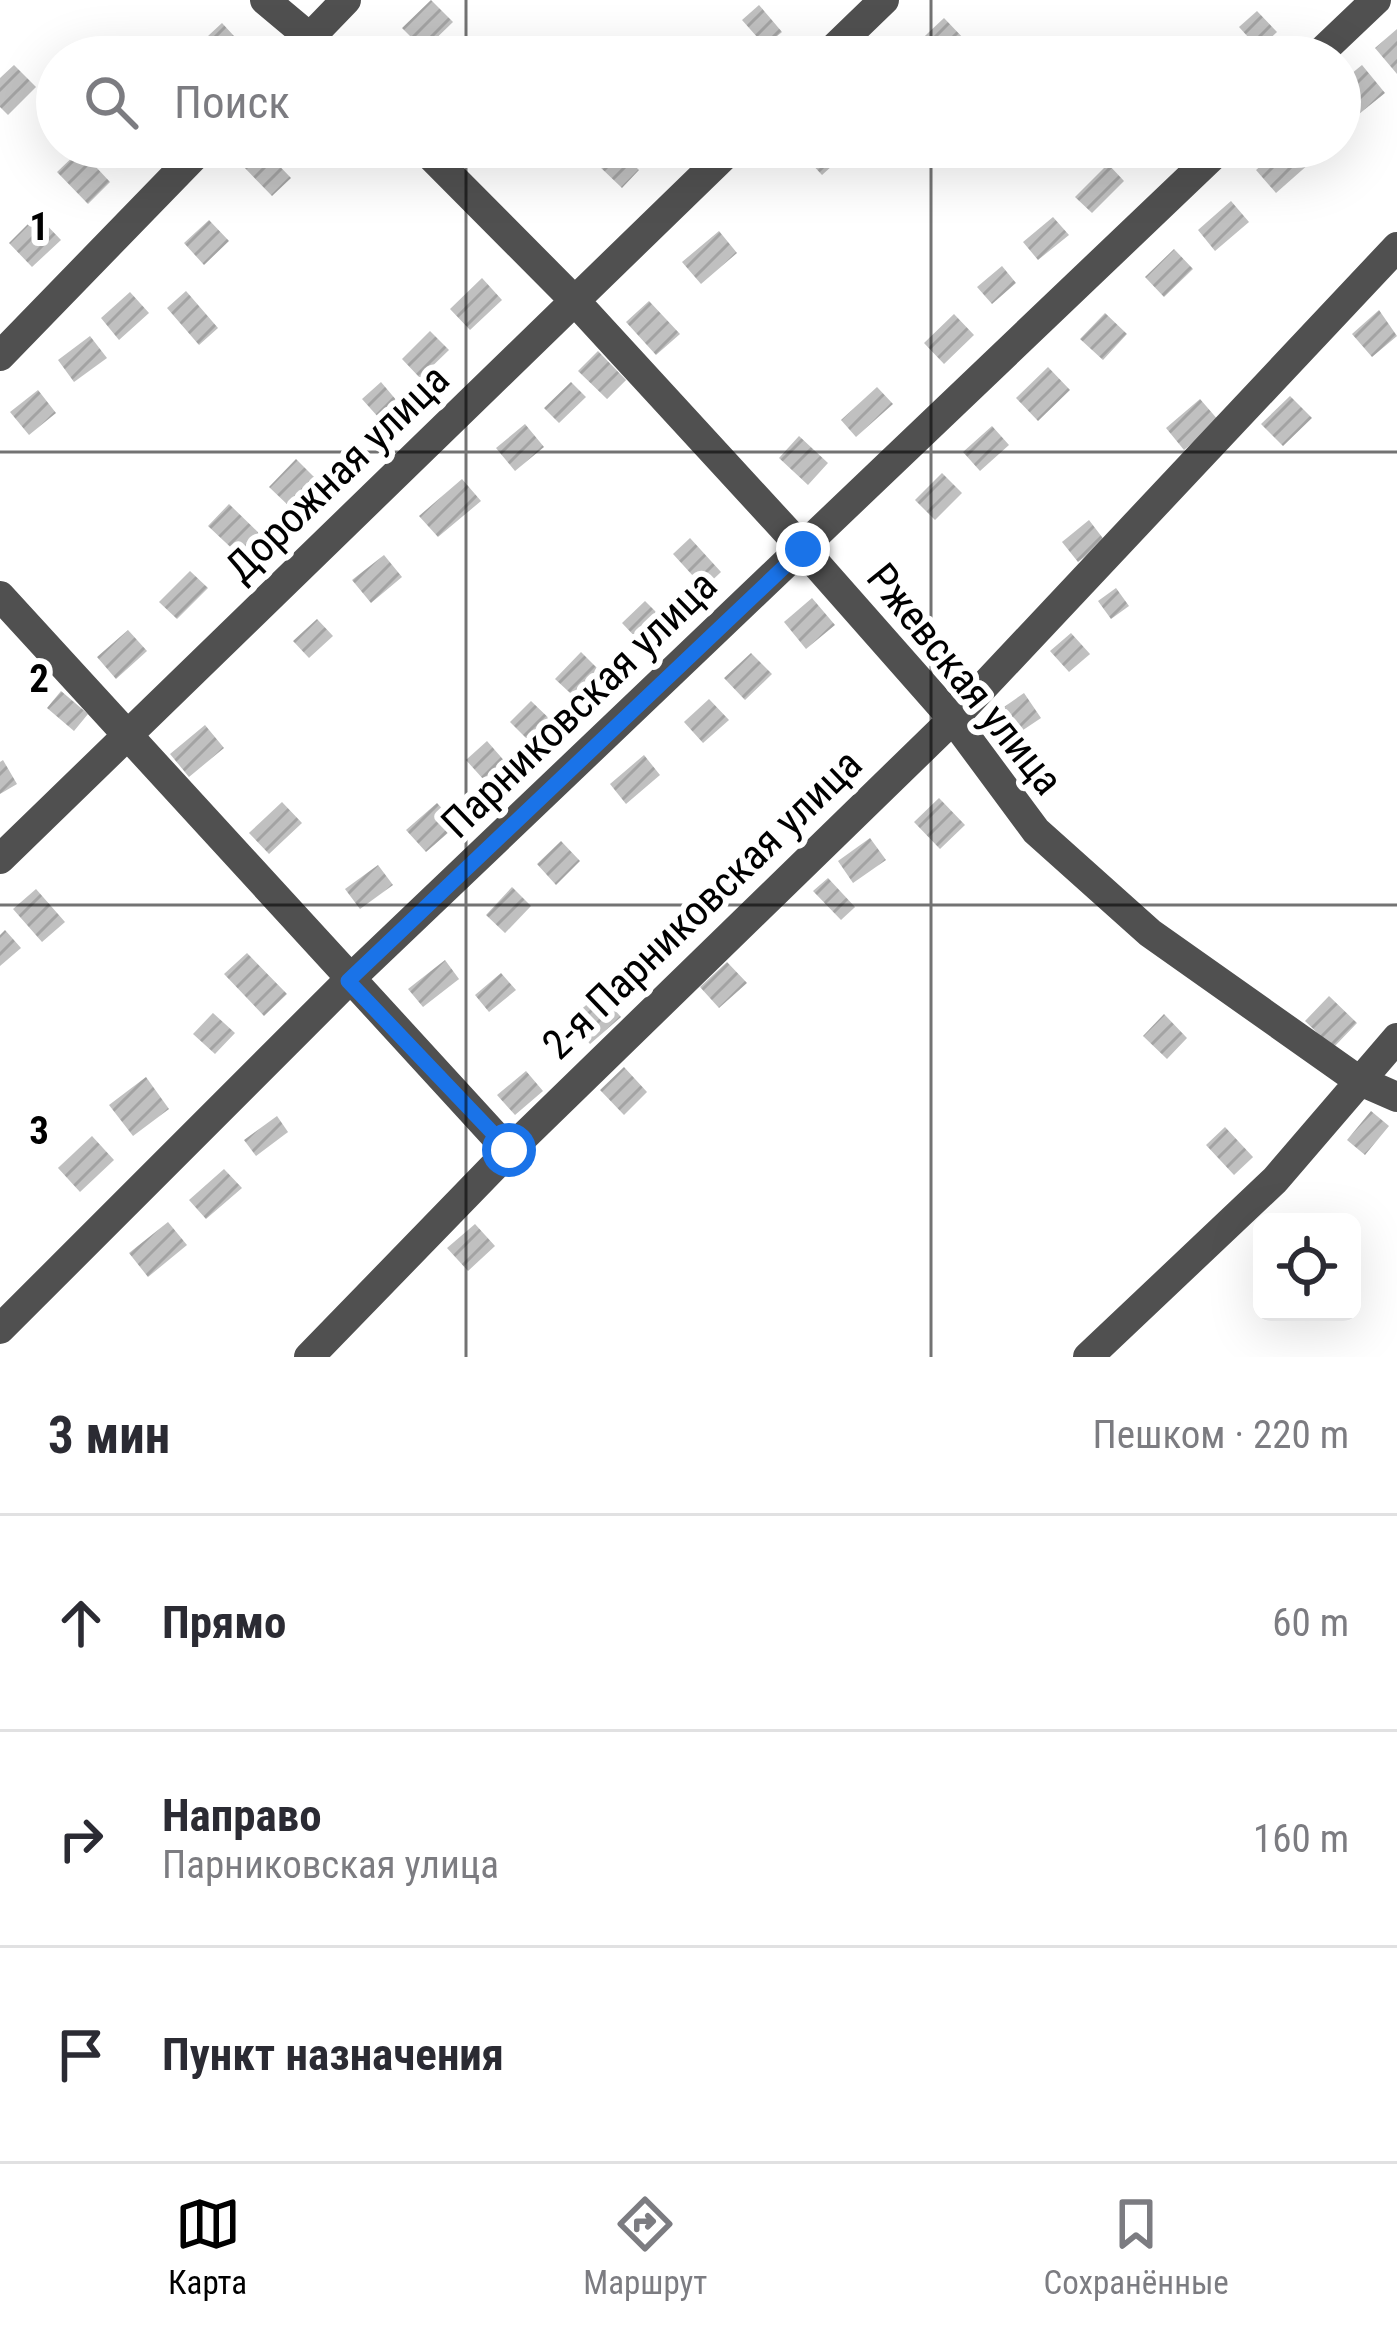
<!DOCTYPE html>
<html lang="ru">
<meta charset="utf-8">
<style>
:root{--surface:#fff;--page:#f2f2f3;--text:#2b2b33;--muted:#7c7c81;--line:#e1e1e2;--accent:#000}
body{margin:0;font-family:"Roboto Condensed",sans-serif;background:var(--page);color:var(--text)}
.controls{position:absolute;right:36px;bottom:36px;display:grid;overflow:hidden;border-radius:18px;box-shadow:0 12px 48px #0002}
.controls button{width:108px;height:108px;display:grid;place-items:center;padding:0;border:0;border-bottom:3px solid var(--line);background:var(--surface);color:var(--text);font:60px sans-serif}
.stop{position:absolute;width:36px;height:36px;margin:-27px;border:9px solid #1a73e8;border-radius:50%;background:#fff}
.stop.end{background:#1a73e8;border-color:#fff;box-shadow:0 3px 12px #0008}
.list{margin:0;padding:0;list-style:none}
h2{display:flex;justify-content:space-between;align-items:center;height:156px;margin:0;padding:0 48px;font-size:51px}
h2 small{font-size:39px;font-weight:400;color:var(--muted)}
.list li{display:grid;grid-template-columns:78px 1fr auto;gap:36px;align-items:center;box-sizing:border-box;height:216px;padding:0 48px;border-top:3px solid var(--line)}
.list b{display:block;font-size:45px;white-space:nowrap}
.list p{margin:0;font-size:39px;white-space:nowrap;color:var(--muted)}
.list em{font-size:39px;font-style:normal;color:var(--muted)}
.icon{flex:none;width:66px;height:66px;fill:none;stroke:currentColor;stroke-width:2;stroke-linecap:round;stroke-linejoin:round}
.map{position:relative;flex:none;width:1397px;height:1357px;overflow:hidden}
.search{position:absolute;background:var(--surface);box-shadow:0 12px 48px #0002;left:36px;right:36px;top:36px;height:132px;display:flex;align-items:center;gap:30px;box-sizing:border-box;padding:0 42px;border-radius:66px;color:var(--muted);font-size:45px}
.sheet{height:804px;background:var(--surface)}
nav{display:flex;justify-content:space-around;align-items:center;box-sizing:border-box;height:168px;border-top:3px solid var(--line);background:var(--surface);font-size:33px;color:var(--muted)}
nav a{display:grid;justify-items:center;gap:6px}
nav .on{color:var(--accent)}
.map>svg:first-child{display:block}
</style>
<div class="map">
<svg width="1397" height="1357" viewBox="0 0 1397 1357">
<defs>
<pattern id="building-hatch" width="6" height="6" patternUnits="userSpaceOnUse" patternTransform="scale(3)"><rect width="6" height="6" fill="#c0c0c0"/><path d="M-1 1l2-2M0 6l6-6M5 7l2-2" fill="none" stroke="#a3a3a3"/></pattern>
</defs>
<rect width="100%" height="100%" fill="#fff"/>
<path fill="url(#building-hatch)" d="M431,0L453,22L424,50L402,28Z
M759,5L782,32L765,46L742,20Z
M1257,11L1277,32L1259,49L1239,27Z
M944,18L965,40L948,57H917L910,50Z
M222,23L245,48L234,57H202L194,49Z
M1397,29V74L1375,48Z
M1215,40L1231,57H1196Z
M14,65L36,87L8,115L0,107V78Z
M1362,65L1385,93L1359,114L1340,91V83Z
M261,147L291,178L272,196L242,165Z
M288,147H317L302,161Z
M636,147H664L651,161Z
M796,147H853L822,175Z
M1131,147H1160L1145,162Z
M1283,147H1296L1310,163L1276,193L1256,170Z
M616,148L639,170L622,188L599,166Z
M80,150L110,182L88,204L57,172Z
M1108,164L1124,181L1092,213L1075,197Z
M1231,201L1249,222L1215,251L1198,230Z
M37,215L61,240L32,267L9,243Z
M1053,217L1069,235L1038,260L1023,242Z
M209,220L229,241L204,265L184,243Z
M719,231L737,253L701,284L682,262Z
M1174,249L1193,269L1164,297L1145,277Z
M1002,266L1016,283L992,304L977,287Z
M482,278L502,300L470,330L450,309Z
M186,291L218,328L199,345L167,308Z
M130,292L149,313L119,340L101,318Z
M649,301L680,334L656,355L626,322Z
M1379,310L1397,336L1372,357L1352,334Z
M1105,313L1127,334L1103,360L1080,339Z
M954,314L974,335L944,364L924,343Z
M430,331L449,350L420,378L402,359Z
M90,336L107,358L74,382L58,360Z
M598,351L626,380L607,399L578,371Z
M1048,367L1070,390L1038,421L1016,398Z
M381,382L397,401L379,418L362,399Z
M571,382L586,397L559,423L544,408Z
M877,387L893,404L856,437L841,420Z
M38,390L56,413L29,435L10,412Z
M1290,396L1312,418L1283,446L1261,424Z
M1200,399L1219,421L1184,450L1166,428Z
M525,424L544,447L515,471L496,448Z
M992,426L1009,445L980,471L963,452Z
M799,436L828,463L808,485L779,458Z
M296,459L317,480L290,507L269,487Z
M942,473L962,493L935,520L915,500Z
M462,479L481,501L438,537L419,516Z
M229,504L262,536L241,557L208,526Z
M1089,520L1105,541L1078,562L1062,542Z
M690,538L721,572L704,588L673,554Z
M384,555L402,577L371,603L352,580Z
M190,571L208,588L177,619L159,602Z
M1116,588L1129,606L1111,619L1098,601Z
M812,598L835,625L806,649L784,622Z
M645,601L664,620L640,642L622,623Z
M317,619L333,636L309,658L293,641Z
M128,630L147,651L116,679L97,657Z
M1071,633L1090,654L1069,672L1050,651Z
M581,652L607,678L582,704L555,679Z
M751,653L772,674L745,700L724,678Z
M61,691L88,714L74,731L47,708Z
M1024,693L1041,718L1011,738L994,714Z
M709,699L729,720L703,743L684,722Z
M531,701L556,725L535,747L510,722Z
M205,725L224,748L189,777L170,754Z
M487,741L514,772L493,790L466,760Z
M644,755L660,775L626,804L610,784Z
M3,760L17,784L0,794V762Z
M939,798L965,825L940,849L914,822Z
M282,802L302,823L269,854L249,833Z
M437,803L457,825L426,852L406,830Z
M870,838L886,860L853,883L838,861Z
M561,841L580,861L556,885L537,864Z
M378,865L393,885L360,909L345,889Z
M828,878L855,907L841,920L813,891Z
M512,887L531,906L505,933L486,915Z
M36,889L65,922L42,942L13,909Z
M5,930L21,948L0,966V935Z
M247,953L287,994L264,1016L224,974Z
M445,960L459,979L423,1007L408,989Z
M727,962L747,983L719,1008L700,987Z
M501,973L516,990L489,1012L475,995Z
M600,993L621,1017L590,1044L569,1020Z
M1329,996L1357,1023L1333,1048L1305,1021Z
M213,1013L235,1033L215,1054L193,1034Z
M1164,1014L1187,1038L1167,1059L1143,1036Z
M624,1067L647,1092L624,1115L600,1090Z
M526,1071L543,1091L515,1115L497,1095Z
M146,1077L169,1109L133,1136L109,1105Z
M1371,1111L1389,1126L1365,1155L1347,1140Z
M277,1116L288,1132L256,1156L244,1140Z
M1225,1127L1253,1157L1234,1175L1206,1145Z
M92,1136L114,1160L80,1192L58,1168Z
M224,1169L242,1188L206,1219L189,1200Z
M168,1222L187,1245L148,1277L129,1253Z
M475,1224L495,1246L468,1271L447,1248Z"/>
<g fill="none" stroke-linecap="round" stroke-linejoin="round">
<path stroke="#505050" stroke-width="30" d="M265,0L333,57
M291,57L346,0
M825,57L884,0
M1316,57L1376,0
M422,147L575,301L803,549L953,719L1036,831L1150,933L1358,1080L1397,1097
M0,356L203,147
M0,596L509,1151
M0,859L733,147
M0,1329L348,981L1222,147
M309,1357L509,1151L953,719L1397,247
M1088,1357L1275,1180L1397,1038"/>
</g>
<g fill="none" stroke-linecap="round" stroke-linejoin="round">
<path stroke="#1a73e8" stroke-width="15" d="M509,1150L348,981L803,549"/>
</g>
<path fill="none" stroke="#000" stroke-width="3" stroke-opacity="0.55" d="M466,0V57M931,0V57M466,147V1357M931,147V1357M0,452H1397M0,905H1397"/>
<g text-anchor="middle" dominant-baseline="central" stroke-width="12" stroke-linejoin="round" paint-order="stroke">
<g font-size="42" fill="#000" stroke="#fff">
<text transform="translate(337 473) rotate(-44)">Дорожная улица</text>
<text transform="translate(965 679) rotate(51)">Ржевская улица</text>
<text transform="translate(579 704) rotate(-44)">Парниковская улица</text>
<text transform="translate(702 904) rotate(-44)">2-я Парниковская улица</text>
</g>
</g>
<g font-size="39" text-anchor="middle" font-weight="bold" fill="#000" stroke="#fff" stroke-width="12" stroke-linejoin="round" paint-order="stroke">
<text x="39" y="240">1</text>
<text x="39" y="692">2</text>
<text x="39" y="1144">3</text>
</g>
</svg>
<div class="controls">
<button><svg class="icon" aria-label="locate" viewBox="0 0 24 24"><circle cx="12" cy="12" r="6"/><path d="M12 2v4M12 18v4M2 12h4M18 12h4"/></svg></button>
</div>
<div class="stop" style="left:509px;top:1150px"></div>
<div class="stop end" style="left:803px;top:549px"></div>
<div class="search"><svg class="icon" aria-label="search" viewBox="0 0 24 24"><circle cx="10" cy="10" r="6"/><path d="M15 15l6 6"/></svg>Поиск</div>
</div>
<section class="sheet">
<h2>3 мин<small>Пешком · 220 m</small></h2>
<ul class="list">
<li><svg class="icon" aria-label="ahead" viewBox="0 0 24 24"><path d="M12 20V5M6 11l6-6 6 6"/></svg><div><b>Прямо</b></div><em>60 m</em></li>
<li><svg class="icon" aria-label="right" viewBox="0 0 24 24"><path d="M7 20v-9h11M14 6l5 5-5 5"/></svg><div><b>Направо</b><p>Парниковская улица</p></div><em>160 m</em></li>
<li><svg class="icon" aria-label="arrive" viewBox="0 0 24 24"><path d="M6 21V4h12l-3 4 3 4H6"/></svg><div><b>Пункт назначения</b></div></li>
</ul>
</section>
<nav>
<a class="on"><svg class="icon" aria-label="map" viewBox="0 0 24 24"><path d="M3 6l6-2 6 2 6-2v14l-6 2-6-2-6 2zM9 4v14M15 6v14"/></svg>Карта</a>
<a><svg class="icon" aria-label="directions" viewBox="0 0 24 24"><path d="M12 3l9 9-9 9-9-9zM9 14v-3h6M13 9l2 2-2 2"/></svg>Маршрут</a>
<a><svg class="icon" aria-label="saved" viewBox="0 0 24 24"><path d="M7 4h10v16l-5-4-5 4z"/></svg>Сохранённые</a>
</nav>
